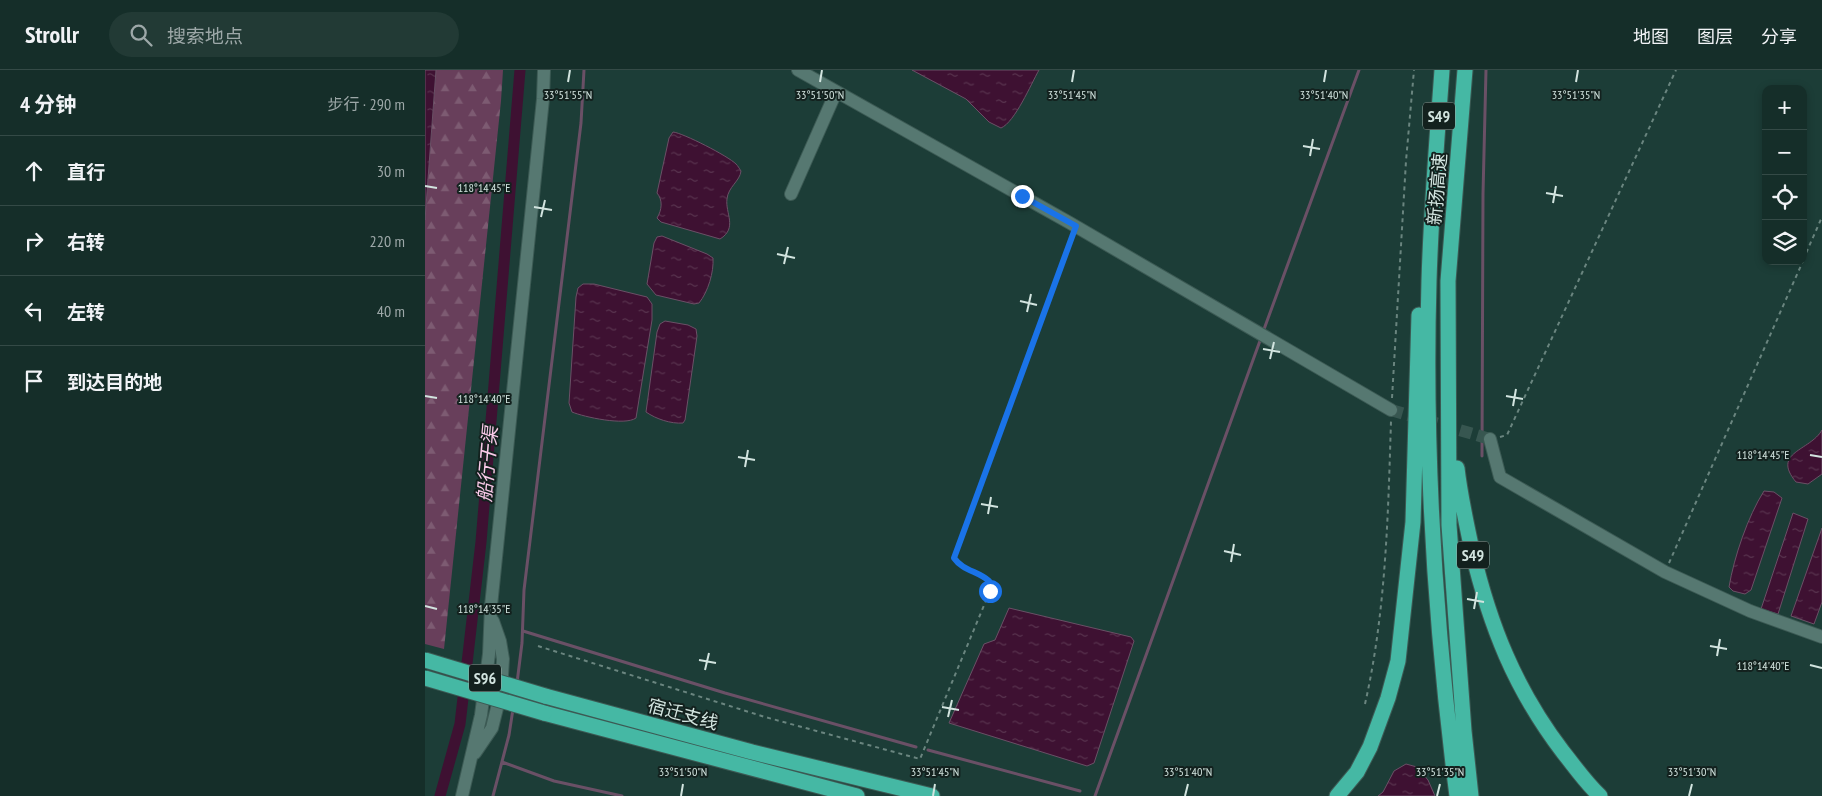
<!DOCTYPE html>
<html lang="zh">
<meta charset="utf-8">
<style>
:root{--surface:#152e29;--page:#223a35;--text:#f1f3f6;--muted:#9da8a8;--line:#344a46}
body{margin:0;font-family:"PT Sans Narrow","Noto Sans SC",sans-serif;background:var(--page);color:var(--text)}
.controls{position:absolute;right:15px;top:15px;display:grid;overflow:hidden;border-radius:10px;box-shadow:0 2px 8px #0003}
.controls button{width:45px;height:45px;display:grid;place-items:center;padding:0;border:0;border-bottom:1px solid var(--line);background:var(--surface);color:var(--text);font:25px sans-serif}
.stop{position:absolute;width:15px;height:15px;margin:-11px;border:4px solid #1a73e8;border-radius:50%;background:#fff}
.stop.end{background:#1a73e8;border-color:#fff;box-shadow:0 1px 5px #0008}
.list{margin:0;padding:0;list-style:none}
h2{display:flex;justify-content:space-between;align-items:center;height:65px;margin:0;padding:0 20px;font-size:21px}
h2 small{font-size:16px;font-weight:400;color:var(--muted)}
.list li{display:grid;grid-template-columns:32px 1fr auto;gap:15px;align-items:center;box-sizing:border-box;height:70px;padding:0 20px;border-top:1px solid var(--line)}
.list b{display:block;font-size:19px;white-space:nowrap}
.list em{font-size:16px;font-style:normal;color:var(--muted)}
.icon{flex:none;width:28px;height:28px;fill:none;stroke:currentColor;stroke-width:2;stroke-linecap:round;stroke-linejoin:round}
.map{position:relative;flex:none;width:1397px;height:726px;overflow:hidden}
header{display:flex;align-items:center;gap:30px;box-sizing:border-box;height:70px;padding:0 25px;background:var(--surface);border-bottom:1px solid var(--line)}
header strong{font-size:24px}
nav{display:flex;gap:28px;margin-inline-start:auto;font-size:18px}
.search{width:350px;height:45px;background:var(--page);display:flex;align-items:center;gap:12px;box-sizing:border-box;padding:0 18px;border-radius:28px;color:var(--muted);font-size:19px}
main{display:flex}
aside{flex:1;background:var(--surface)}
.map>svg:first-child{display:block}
</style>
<header>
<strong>Strollr</strong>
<div class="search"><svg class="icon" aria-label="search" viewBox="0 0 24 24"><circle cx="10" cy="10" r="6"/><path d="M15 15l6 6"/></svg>搜索地点</div>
<nav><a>地图</a><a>图层</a><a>分享</a></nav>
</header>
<main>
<aside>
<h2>4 分钟<small>步行 · 290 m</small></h2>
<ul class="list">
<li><svg class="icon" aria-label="ahead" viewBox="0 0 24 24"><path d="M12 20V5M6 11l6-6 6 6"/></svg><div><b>直行</b></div><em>30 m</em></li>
<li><svg class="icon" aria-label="right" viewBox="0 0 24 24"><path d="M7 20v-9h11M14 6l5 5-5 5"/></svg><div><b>右转</b></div><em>220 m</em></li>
<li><svg class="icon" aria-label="left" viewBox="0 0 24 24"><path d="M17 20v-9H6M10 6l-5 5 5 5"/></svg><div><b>左转</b></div><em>40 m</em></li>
<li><svg class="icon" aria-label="arrive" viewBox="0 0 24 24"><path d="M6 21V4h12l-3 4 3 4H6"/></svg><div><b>到达目的地</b></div></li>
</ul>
</aside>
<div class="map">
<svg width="1397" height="726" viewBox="0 0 1397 726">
<defs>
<pattern id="forest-firs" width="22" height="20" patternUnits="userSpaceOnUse" patternTransform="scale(1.25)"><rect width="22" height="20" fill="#683f5b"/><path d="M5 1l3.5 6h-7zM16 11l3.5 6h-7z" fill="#7d5b72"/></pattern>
<pattern id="water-ripples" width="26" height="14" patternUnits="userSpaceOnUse" patternTransform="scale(1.25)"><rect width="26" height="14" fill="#3e1132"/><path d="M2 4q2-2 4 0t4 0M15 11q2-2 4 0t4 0" fill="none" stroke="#59344f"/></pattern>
</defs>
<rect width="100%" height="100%" fill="#1c3d37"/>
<path fill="url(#forest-firs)" d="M11,0H78L76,31L19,579L0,574V150Z"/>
<path fill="url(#water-ripples)" stroke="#6a5066" d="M0,0H11L0,150Z
M487,0H614C606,14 590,52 576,58L564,52L541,29Z
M248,62C258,63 303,86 311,94C313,96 314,98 316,101C315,111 303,117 302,129C300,143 313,158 295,169L236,152L232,148C237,140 238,130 232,123L244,68Z
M237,166L282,184L288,188C289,202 283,222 274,233L269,234L231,225L222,214L229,173L232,167Z
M158,214H169L222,227L227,234V250L211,348C200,356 159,347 147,342L144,333L151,227L153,218Z
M240,251L263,255L271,259L272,266L260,350L258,353C246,354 231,349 221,342L232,262L235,254Z
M1397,360V404L1383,414L1371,412C1346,382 1385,381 1397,360Z
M1339,421L1349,422L1357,428L1326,520L1320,524L1308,521L1304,517C1309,487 1323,446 1339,421Z
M1368,443L1383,449L1353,544L1336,539Z
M1397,458V532L1389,554L1366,546Z
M584,538L706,567L709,571L669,693L662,696L524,653L559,574L570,570Z
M981,694L992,697L1003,710L1010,726H953L958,722L969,701Z"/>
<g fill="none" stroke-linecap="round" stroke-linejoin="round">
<path stroke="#6a5066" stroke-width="3" d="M838,262L934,0
M1057,386L1058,124L1061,0
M98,561L300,623L491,677
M92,613L97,573L99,520L156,53L159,0
M503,680L655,721
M77,692L129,711L197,726
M68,726L84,665L88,639
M670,726L836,268"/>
<path stroke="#3e1132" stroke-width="11" d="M15,726L35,654L56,472L95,0"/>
<path stroke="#375650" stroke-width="12" stroke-dasharray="12 6" stroke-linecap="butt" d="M966,340L1065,369"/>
<defs>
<path id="minor" d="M373,0L645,153L966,340
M366,124L411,22
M1065,369L1075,407L1240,502L1325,541L1397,567
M50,683L67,658L76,622L78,589L75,571L68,551
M37,726L56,645L64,584L66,536L118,29L119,0"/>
<path id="highway" d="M1017,0C1012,70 1006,140 1004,211C999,383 1010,555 1032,726
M1040,0L1023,211L1024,455L1039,661L1046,726
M1032,398C1035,425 1041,452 1047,480C1065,556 1090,619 1138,682C1150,697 1161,713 1175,726
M120,626L327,682L507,726
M119,643L432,726
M912,726L932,702L945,677L963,628L973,591L988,452L994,245"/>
</defs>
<use href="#minor" stroke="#3c5a54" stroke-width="14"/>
<use href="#highway" stroke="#3c5a54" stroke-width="17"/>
<path stroke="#6a857f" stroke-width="2" stroke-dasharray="4 4" stroke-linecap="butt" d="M1378,190L1397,147
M967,328L981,91L989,0
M1075,367L1082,365L1251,0
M1244,493L1378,191
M113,576L340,647L495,689L565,521L564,511C552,500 538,501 529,488L531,479L647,168
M940,634C961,541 963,446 966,351"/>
<use href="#minor" stroke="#567871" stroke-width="12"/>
<use href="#highway" stroke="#45b8a4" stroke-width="15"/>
<defs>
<path id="highway-bridge" d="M0,590L120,626
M0,608L119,643"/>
</defs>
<use href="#highway-bridge" stroke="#3c5a54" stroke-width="17" stroke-linecap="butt"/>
<use href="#highway-bridge" stroke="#45b8a4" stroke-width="15"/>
</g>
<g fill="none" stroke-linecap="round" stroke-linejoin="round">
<path stroke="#1a73e8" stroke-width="6" d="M565,521L564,511C553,501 538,501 529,488L651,156L597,126"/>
</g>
<path fill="none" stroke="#d2e4df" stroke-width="2" d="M143,12L145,0M395,12L397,0M647,12L649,0M899,12L901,0M1151,12L1153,0M878,76L895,79M885,86L888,69M0,116L12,118M1121,123L1138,126M1128,133L1131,116M109,137L127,140M116,147L120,130M352,184L370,188M359,194L363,177M595,231L612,235M602,242L606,224M838,279L855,282M845,289L849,272M0,326L12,328M1081,326L1098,329M1088,336L1091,319M1385,385L1397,387M313,387L330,390M320,397L323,380M556,434L573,437M563,444L566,427M799,481L816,485M806,492L809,474M1042,529L1059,532M0,536L12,539M1049,539L1052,522M1285,576L1302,579M1292,586L1295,569M274,590L291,593M1385,595L1397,598M280,600L284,583M517,637L534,640M523,647L527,630M256,726L258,714M508,726L510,714M760,726L763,714M1012,726L1015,714M1264,726L1267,714"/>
<g text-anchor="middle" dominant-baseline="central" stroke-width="4" stroke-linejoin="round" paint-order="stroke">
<g fill="#13211e" stroke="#99aaa5" stroke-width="1">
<rect x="998" y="32.5" width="32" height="27" rx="4"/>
<rect x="1032" y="471.5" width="32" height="27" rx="4"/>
<rect x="44" y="594.5" width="32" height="27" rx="4"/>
</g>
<g font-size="16" font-weight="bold" fill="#d2e4df">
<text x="1014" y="46">S49</text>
<text x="1048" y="485">S49</text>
<text x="60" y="608">S96</text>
</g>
<g font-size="18" fill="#d2e4df" stroke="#13211e">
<text transform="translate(1012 119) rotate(-85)">新扬高速</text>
<text transform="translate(258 644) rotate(15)">宿迁支线</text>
</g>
<g font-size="19" font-style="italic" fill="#facae9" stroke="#13211e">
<text transform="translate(62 394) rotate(-85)">船行干渠</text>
</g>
</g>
<g font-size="12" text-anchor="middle" fill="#d2e4df" stroke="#13211e" stroke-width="4" stroke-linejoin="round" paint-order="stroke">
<text x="143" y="29">33°51'55"N</text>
<text x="395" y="29">33°51'50"N</text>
<text x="647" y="29">33°51'45"N</text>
<text x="899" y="29">33°51'40"N</text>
<text x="1151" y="29">33°51'35"N</text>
<text x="59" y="122">118°14'45"E</text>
<text x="59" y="333">118°14'40"E</text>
<text x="1338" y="389">118°14'45"E</text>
<text x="59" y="543">118°14'35"E</text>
<text x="1338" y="600">118°14'40"E</text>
<text x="258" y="706">33°51'50"N</text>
<text x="510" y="706">33°51'45"N</text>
<text x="763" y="706">33°51'40"N</text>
<text x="1015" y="706">33°51'35"N</text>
<text x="1267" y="706">33°51'30"N</text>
</g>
</svg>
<div class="controls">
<button>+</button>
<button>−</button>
<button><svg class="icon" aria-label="locate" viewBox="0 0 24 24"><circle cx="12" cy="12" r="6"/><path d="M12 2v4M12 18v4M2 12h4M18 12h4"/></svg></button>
<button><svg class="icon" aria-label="layers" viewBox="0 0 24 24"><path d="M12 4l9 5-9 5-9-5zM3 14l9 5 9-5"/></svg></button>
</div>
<div class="stop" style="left:565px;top:521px"></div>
<div class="stop end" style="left:597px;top:126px"></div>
</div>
</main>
